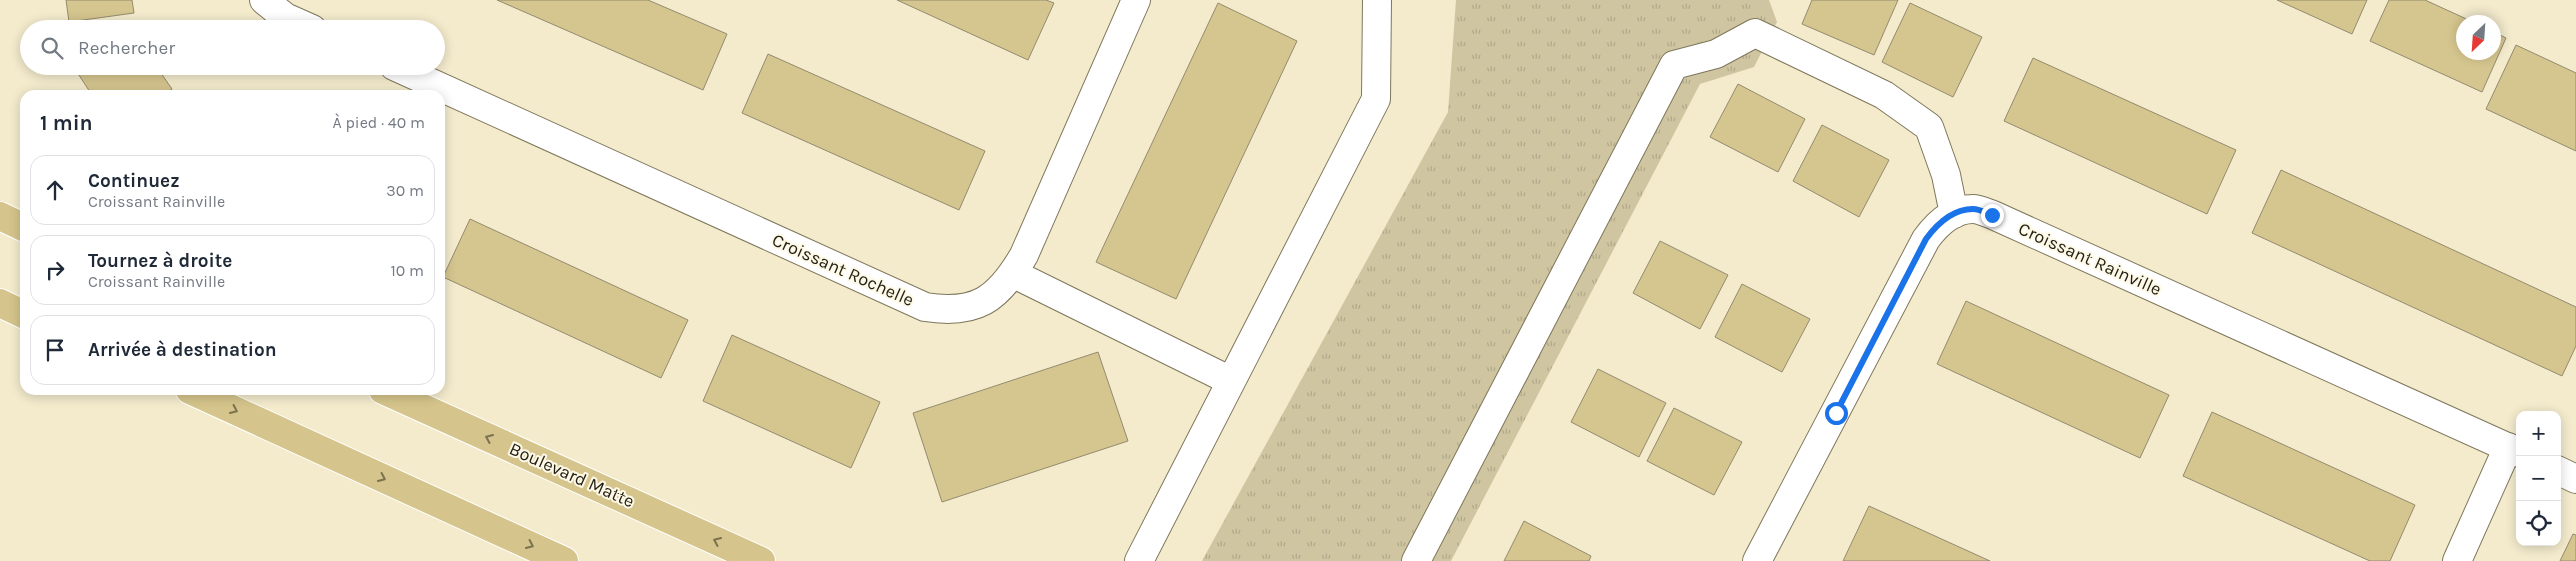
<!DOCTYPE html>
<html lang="fr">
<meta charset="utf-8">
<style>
:root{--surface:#fff;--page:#f2f2f3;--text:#1f2937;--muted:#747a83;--line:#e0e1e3}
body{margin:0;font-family:Karla,sans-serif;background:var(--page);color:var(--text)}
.controls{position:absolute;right:15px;bottom:15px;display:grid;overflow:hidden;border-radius:10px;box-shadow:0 2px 12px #0003}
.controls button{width:45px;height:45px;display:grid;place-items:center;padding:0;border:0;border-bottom:1px solid var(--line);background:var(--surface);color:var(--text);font:25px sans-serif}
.compass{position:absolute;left:2456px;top:15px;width:45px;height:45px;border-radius:50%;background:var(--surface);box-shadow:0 2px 12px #0003;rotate:205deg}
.stop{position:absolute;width:15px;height:15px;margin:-11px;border:4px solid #1a73e8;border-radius:50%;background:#fff}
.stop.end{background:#1a73e8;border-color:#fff;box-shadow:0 1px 5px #0008}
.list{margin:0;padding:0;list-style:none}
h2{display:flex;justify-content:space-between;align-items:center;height:65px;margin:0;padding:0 20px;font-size:21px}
h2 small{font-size:16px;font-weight:400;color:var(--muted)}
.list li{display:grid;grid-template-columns:32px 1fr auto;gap:15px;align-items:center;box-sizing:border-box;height:70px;margin:0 10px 10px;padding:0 10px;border:1px solid var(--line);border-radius:15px}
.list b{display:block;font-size:19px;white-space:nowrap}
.list p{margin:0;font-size:16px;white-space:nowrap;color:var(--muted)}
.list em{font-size:16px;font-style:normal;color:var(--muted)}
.icon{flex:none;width:28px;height:28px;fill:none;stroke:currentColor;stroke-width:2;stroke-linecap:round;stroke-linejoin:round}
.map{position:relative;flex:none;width:2576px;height:561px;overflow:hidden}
.search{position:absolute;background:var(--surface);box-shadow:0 2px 12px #0003;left:20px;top:20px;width:425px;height:55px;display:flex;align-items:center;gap:12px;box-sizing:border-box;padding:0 18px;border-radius:28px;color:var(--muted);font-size:19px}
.panel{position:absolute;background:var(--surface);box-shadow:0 2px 12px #0003;left:20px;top:90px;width:425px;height:305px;border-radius:15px}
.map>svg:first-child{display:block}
</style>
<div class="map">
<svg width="2576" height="561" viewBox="0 0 2576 561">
<defs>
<pattern id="grass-tufts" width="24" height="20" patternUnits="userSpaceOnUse" patternTransform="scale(1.25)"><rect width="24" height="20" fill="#cfc5a1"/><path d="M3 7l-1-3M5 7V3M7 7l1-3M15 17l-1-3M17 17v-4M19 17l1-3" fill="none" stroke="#b1a98a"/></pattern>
</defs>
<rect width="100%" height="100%" fill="#f4ebcd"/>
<path fill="url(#grass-tufts)" d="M1456,0H1769L1777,22L1754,67L1700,84L1451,561H1202L1448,112Z"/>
<path fill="#d5c58e" stroke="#938b6f" d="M66,0H132L134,13L69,22Z
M497,0H648L727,34L703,90Z
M897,0H1046L1054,3L1028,60Z
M1812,0H1898L1874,55L1802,24Z
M2277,0H2367L2352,34Z
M2389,0H2425L2473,22H2464V52H2494V32L2506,38L2482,92L2370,41Z
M1218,3L1297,41L1176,299L1096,262Z
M1910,3L1982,37L1953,97L1882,62Z
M127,22L131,29H118Z
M2516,45L2576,73V151L2486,109Z
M768,54L985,151L959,210L742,113Z
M2033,58L2236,150L2207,214L2004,121Z
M73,66H156L172,89L163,95H92Z
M1738,84L1805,119L1778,172L1710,137Z
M1822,125L1889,160L1859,217L1793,181Z
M2281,170L2576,307V346L2562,376L2252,233Z
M470,219L688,320L661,378L443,277Z
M1660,241L1728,275L1700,329L1633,293Z
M1742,284L1810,319L1782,372L1715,337Z
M1966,301L2169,395L2140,458L1937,364Z
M732,335L880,402L851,468L703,401Z
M1098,352L1128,441L942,502L913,413Z
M1598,369L1666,403L1639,457L1571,422Z
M1674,408L1742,442L1714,495L1647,461Z
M2212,412L2415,505L2390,561H2370L2183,476Z
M1869,506L1990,561H1843Z
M1524,521L1591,556L1589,561H1504Z
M2573,534L2576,535V561H2560Z"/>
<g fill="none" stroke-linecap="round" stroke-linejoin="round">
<defs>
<path id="minor" d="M264,0L285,17L312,29
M394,66L925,307C976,315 998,300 1024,255L1136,0
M1014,274L1231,381
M2557,470L2576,479
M1139,561L1376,99L1377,0
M1416,561L1674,65L1716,54L1755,33L1884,95L1929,127L1946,175L1954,214
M1757,561L1926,239C1937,224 1952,209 1973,209C1979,209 1987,213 1993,215L2520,453
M2457,561L2508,447"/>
<path id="major" d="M0,216L25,228
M0,303L25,315
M190,390L564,561
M383,390L761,561"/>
</defs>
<use href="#minor" stroke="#7f775c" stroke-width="30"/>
<use href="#major" stroke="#fff" stroke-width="30"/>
<use href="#minor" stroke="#fff" stroke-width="28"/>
<use href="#major" stroke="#d5c58c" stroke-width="28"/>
</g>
<defs><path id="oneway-chevron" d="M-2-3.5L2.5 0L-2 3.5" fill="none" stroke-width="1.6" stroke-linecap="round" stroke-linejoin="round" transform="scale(1.25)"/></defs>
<g stroke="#7b7250">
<use href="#oneway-chevron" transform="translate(234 410) rotate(25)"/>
<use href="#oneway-chevron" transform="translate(489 438) rotate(-156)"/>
<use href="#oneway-chevron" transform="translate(382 478) rotate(25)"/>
<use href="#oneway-chevron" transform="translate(717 541) rotate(-156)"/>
<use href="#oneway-chevron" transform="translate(530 545) rotate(25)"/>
</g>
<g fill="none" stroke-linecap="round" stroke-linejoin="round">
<path stroke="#1a73e8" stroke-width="6" d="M1836,413L1926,239C1937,224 1952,209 1973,209C1979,209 1987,213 1992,215"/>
</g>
<g text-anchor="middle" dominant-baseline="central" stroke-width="4" stroke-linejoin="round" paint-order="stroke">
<g font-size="18" fill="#211e13" stroke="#fef9e7">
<text transform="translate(2090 259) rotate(24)">Croissant Rainville</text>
<text transform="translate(843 270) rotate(24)">Croissant Rochelle</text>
<text transform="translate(572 475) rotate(24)">Boulevard Matte</text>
</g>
</g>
</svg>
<div class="controls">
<button>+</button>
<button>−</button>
<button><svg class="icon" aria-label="locate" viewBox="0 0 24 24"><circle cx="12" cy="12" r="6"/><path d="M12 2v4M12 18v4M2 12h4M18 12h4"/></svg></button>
</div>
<svg class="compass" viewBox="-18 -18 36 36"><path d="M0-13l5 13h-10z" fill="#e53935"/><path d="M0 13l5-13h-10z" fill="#747a83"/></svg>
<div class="stop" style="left:1836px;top:413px"></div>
<div class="stop end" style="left:1992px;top:215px"></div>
<div class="search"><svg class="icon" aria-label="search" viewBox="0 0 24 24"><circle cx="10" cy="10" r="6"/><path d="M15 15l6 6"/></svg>Rechercher</div>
<section class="panel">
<h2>1 min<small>À pied · 40 m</small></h2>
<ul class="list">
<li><svg class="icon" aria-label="ahead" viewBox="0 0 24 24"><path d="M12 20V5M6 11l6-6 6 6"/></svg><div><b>Continuez</b><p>Croissant Rainville</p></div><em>30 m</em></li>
<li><svg class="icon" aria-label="right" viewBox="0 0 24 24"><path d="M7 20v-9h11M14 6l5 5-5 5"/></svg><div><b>Tournez à droite</b><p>Croissant Rainville</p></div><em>10 m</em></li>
<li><svg class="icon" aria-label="arrive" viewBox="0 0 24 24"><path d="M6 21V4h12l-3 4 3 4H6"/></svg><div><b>Arrivée à destination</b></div></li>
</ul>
</section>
</div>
